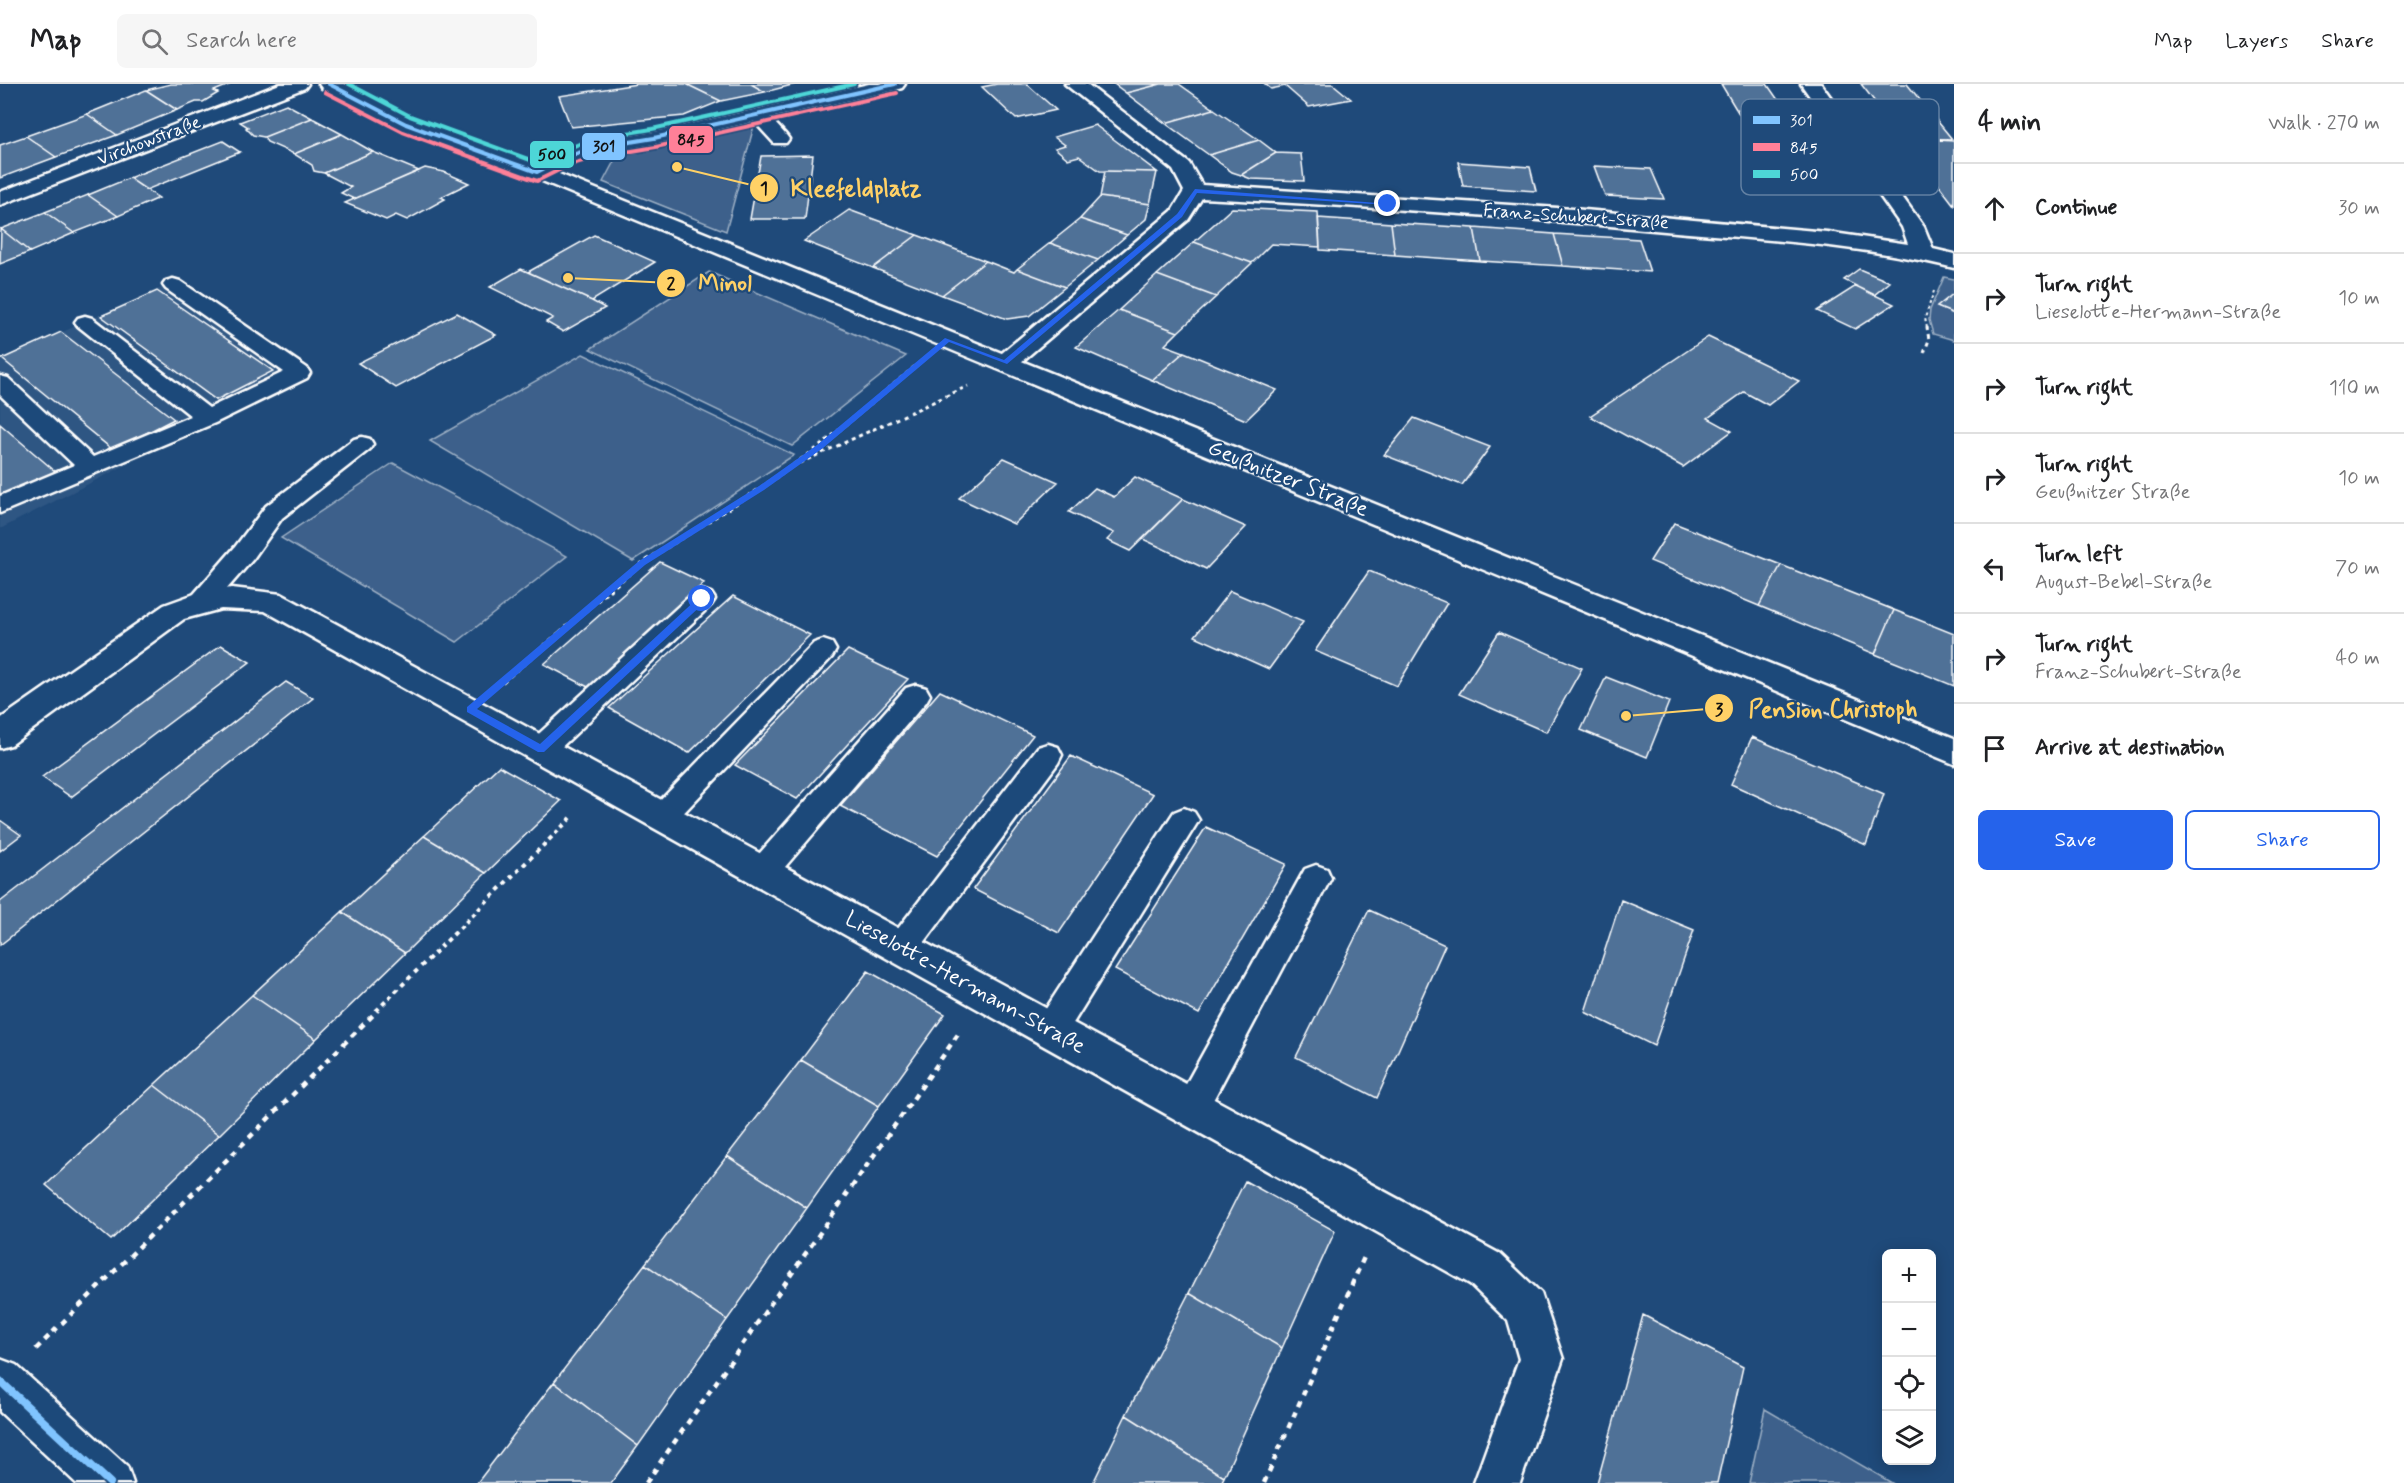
<!DOCTYPE html>
<meta charset="utf-8">
<style>
:root{--surface:#fff;--page:#f6f6f6;--text:#202124;--muted:#757577;--line:#e0e0e0;--accent:#2563eb}
body{margin:0;font-family:Mynerve,sans-serif;background:var(--page);color:var(--text)}
.controls{position:absolute;right:18px;bottom:18px;display:grid;overflow:hidden;border-radius:9px;box-shadow:0 3px 15px #0003}
.controls button{width:54px;height:54px;display:grid;place-items:center;padding:0;border:0;border-bottom:2px solid var(--line);background:var(--surface);color:var(--text);font:30px sans-serif}
.stop{position:absolute;width:18px;height:18px;margin:-14px;border:4px solid #2563eb;border-radius:50%;background:#fff}
.stop.end{background:#2563eb;border-color:#fff;box-shadow:0 2px 6px #0008}
.list{margin:0;padding:0;list-style:none}
h2{display:flex;justify-content:space-between;align-items:center;height:78px;margin:0;padding:0 24px;font-size:26px}
h2 small{font-size:20px;font-weight:400;color:var(--muted)}
.list li{display:grid;grid-template-columns:39px 1fr auto;gap:18px;align-items:center;box-sizing:border-box;height:90px;padding:0 24px;border-top:2px solid var(--line)}
.list b{display:block;font-size:22px;white-space:nowrap}
.list p{margin:0;font-size:20px;white-space:nowrap;color:var(--muted)}
.list em{font-size:20px;font-style:normal;color:var(--muted)}
.actions{display:flex;gap:12px;padding:18px 24px}
.actions a{flex:1;padding:14px 0;border:2px solid var(--accent);border-radius:9px;text-align:center;font-size:21px;color:var(--accent)}
.actions .main{background:var(--accent);color:#fff}
.icon{flex:none;width:33px;height:33px;fill:none;stroke:currentColor;stroke-width:2;stroke-linecap:round;stroke-linejoin:round}
.map{position:relative;flex:none;width:1954px;height:1399px;overflow:hidden}
header{display:flex;align-items:center;gap:36px;box-sizing:border-box;height:84px;padding:0 30px;background:var(--surface);border-bottom:2px solid var(--line)}
header strong{font-size:28px}
nav{display:flex;gap:33px;margin-inline-start:auto;font-size:21px}
.search{width:420px;height:54px;background:var(--page);display:flex;align-items:center;gap:15px;box-sizing:border-box;padding:0 21px;border-radius:9px;color:var(--muted);font-size:22px}
main{display:flex}
aside{flex:1;background:var(--surface)}
.map>svg:first-child{display:block}
</style>
<header>
<strong>Map</strong>
<div class="search"><svg class="icon" aria-label="search" viewBox="0 0 24 24"><circle cx="10" cy="10" r="6"/><path d="M15 15l6 6"/></svg>Search here</div>
<nav><a>Map</a><a>Layers</a><a>Share</a></nav>
</header>
<main>
<div class="map">
<svg width="1954" height="1399" viewBox="0 0 1954 1399">
<rect width="100%" height="100%" fill="#1f4a7a"/>
<filter id="ink" filterUnits="userSpaceOnUse"><feTurbulence type="fractalNoise" baseFrequency=".0167" numOctaves="2"/><feDisplacementMap in="SourceGraphic" scale="12" xChannelSelector="R" yChannelSelector="G"/><feConvolveMatrix kernelMatrix="1 2 1 2 8 2 1 2 1" color-interpolation-filters="sRGB"/></filter>
<g filter="url(#ink)">
<path fill="#2e5683" d="M181,195L308,288L0,445V276Z"/>
<path fill="#3c618b" stroke="#9eb0c5" stroke-width="1.5" d="M755,38L726,147L603,98L619,68Z
M709,188L906,272L792,362L590,265Z
M1944,193L1954,195V209L1937,223L1954,230V256L1933,250L1929,236L1930,226Z
M583,270L794,371L633,477L430,357Z
M393,379L567,472L457,558L281,454Z
M1765,1325L1892,1399H1749Z"/>
<path fill="#507197" stroke="#fff" stroke-width="1.5" d="M171,0H228L229,1L214,7L218,9L203,18H196L177,26L146,6Z
M637,0H686L721,17L684,32L571,43L559,12Z
M686,0H751L765,8L721,17Z
M751,0H796L765,8Z
M997,0H1027L1056,26L1016,35L982,3Z
M1114,0H1161L1126,9Z
M1161,0H1179L1214,25L1165,39L1126,9Z
M1265,0H1333L1351,15L1309,23L1285,2L1271,5Z
M1721,0H1767L1785,26L1736,25Z
M1861,0H1907L1952,55L1903,54Z
M146,6L177,26L117,51L87,30Z
M286,20L312,34L264,53L253,51L246,44L248,43L240,38Z
M1214,25L1259,56L1209,71L1165,39Z
M1736,25L1785,26L1813,70L1764,68Z
M87,30L117,51L56,73L26,52Z
M312,34L342,50L294,70L267,58L264,53Z
M1095,41L1157,88L1100,87L1079,72L1068,75L1055,64L1065,61L1054,53Z
M342,50L373,68L324,89L314,87L312,81L294,70Z
M26,52L56,73L0,94V61Z
M1903,54L1954,57V121Z
M1259,56L1276,69L1241,91L1232,88L1209,71Z
M223,57L240,68L146,106L129,94Z
M373,68L419,87L354,115L341,109L351,103L324,89Z
M1276,69L1301,70L1304,97L1251,95L1241,91Z
M813,71L805,135H750L761,72Z
M1458,78L1530,83L1536,107L1463,102Z
M1594,82L1651,85L1664,115L1605,112Z
M425,84L444,88L469,99L441,113L445,115L407,136L396,131L386,136L345,119Z
M1105,87L1157,88L1150,120L1100,113Z
M129,94L159,114L118,132L88,111Z
M88,111L118,132L74,149L45,128Z
M1100,113L1150,120L1146,135L1127,151L1080,135Z
M1232,124L1318,128L1320,163L1271,160L1252,179L1194,158Z
M849,126L917,151L873,184L804,157Z
M45,128L74,149L30,168L1,145Z
M1318,134L1391,139L1395,171L1320,166Z
M1080,135L1127,151L1098,176L1050,159Z
M1391,139L1474,144L1480,177L1395,171Z
M1474,144L1554,150L1563,182L1480,177Z
M1,145L30,168L0,180Z
M1554,150L1639,155L1650,188L1563,182Z
M594,151L655,178L592,217L528,188Z
M917,151L986,177L942,211L873,184Z
M1194,158L1252,179L1216,213L1157,191Z
M1050,159L1098,176L1065,203L1017,185Z
M986,177L1014,188L1017,185L1065,203L1029,232L1007,235L942,211Z
M521,185L592,217L605,224L563,248L546,238L553,234L490,203Z
M1859,185L1890,198L1874,211L1844,196Z
M1157,191L1216,213L1178,248L1119,226Z
M1856,202L1894,220L1855,245L1817,227Z
M157,207L273,287L216,316L101,232Z
M1954,209V230L1937,223Z
M1119,226L1178,248L1165,261L1184,268L1152,296L1076,263Z
M457,229L496,251L396,304L358,279Z
M61,248L174,335L113,366L2,275Z
M1708,253L1799,297L1768,321L1744,308L1708,334L1732,347L1683,383L1590,332Z
M1184,268L1277,306L1246,336L1152,296Z
M1414,334L1490,363L1462,401L1384,371Z
M0,340L56,388L0,417Z
M1004,374L1058,398L1014,440L959,414Z
M1135,393L1183,415L1130,467L1107,456L1114,449L1069,428L1095,404L1114,413Z
M1183,415L1246,443L1206,485L1143,455Z
M1674,439L1781,481L1759,522L1650,477Z
M660,478L704,499L590,604L544,580Z
M1781,481L1894,526L1875,570L1759,522Z
M1369,487L1447,519L1397,602L1315,567Z
M1230,507L1303,538L1269,585L1195,552Z
M733,512L810,551L689,669L609,624Z
M1894,526L1954,550V602L1875,570Z
M1499,548L1582,584L1546,648L1459,610Z
M221,561L250,578L71,713L42,693Z
M848,566L908,595L797,715L735,681Z
M1606,593L1669,618L1647,673L1581,646Z
M286,598L313,614L0,861V818Z
M940,607L1033,651L937,772L840,722Z
M1752,653L1884,710L1866,761L1731,700Z
M1071,672L1153,710L1059,849L973,805Z
M499,682L561,717L486,789L424,752Z
M0,736L21,751L0,767Z
M1206,743L1286,780L1199,930L1115,886Z
M424,752L486,789L405,869L342,828Z
M1621,816L1694,846L1654,962L1585,928Z
M1369,826L1445,861L1377,1014L1296,973Z
M342,828L405,869L316,955L252,911Z
M868,887L945,930L879,1022L801,976Z
M252,911L316,955L219,1051L154,1001Z
M801,976L879,1022L807,1124L727,1072Z
M154,1001L219,1051L111,1156L46,1101Z
M727,1072L807,1124L727,1236L645,1180Z
M1245,1097L1335,1147L1282,1264L1189,1209Z
M645,1180L727,1236L638,1362L554,1298Z
M1189,1209L1282,1264L1224,1393L1126,1331Z
M1643,1231L1743,1283L1717,1399H1597Z
M554,1298L638,1362L611,1399H477Z
M1126,1331L1224,1393L1221,1399H1093Z"/>
<g fill="none" stroke-linecap="round" stroke-linejoin="round">
<defs>
<path id="service" d="M758,26L764,27L786,51L789,55L786,59H774L752,35L749,31L752,27Z
M173,195L180,197L307,284L310,289L307,294L215,339L0,429V412L74,381L0,311V292L8,294L93,373L191,332L78,242L75,238L78,234L85,232L92,234L209,324L284,288L166,205L163,201L166,197Z
M362,353L370,355L373,360L370,365L282,434L253,475L212,522L203,525L194,522L190,516L194,510L235,463L266,422L354,355Z
M702,506L711,509L715,515L711,521L551,673L541,676L531,673L527,665L531,657L693,509Z
M823,556L832,559L836,566L832,573L672,741L662,745L652,741L647,733L652,725L814,559Z
M916,601L926,604L930,611L926,618L773,797L762,800L751,797L747,788L751,779L906,604Z
M1048,660L1058,663L1062,671L1058,679L912,875L901,879L890,875L885,865L890,855L1038,663Z
M1184,724L1194,728L1199,736L1194,744L1062,957L1050,962L1038,957L1034,947L1038,937L1174,728Z
M1316,781L1327,785L1331,794L1203,1035L1191,1040L1179,1035L1174,1024L1179,1013L1305,785Z"/>
<path id="minor" d="M1065,0H1087L1189,79L1202,101L1573,125L1827,148L1908,160L1902,143L1801,0H1821L1924,143L1933,165L1954,170V184C1863,161 1769,156 1676,148C1518,133 1360,122 1202,114L1188,136L1014,284L1005,286L996,284L993,279L996,274L1172,127L1184,107L1173,86Z
M232,504L281,510L1500,1170L1541,1209L1563,1275L1520,1399H1474L1519,1275L1508,1237L1470,1200L265,527L221,525L184,535L11,661L0,664V635L164,521L200,508Z
M0,1275L16,1281L127,1382L133,1399H76L0,1328Z"/>
<path id="tertiary" d="M280,0H308L305,4L0,121V108Z
M869,0H905L902,4L895,6L654,60L597,70L573,77L544,92L537,94L530,92L526,88L530,84L559,69L594,58L654,48Z"/>
<path id="primary" d="M319,0H344L413,36L544,84L1954,654V680L530,92L399,44L322,4Z"/>
</defs>
<use href="#service" stroke="#fff" stroke-width="5"/>
<use href="#minor" stroke="#fff" stroke-width="5"/>
<use href="#tertiary" stroke="#fff" stroke-width="5"/>
<use href="#primary" stroke="#fff" stroke-width="5"/>
<path stroke="#fff" stroke-width="2" stroke-dasharray="3 3" stroke-linecap="butt" d="M1927,244L1925,234L1934,207"/>
<path stroke="#fff" stroke-width="3" stroke-dasharray="4 4" stroke-linecap="butt" d="M1924,269L1929,256L1927,243
M800,379L968,302
M560,548L642,479L761,404L820,362L917,281"/>
<path stroke="#fff" stroke-width="4" stroke-dasharray="4.5 4.5" stroke-linecap="butt" d="M502,598L562,547
M376,927L574,731"/>
<path stroke="#fff" stroke-width="4.5" stroke-dasharray="6 6" stroke-linecap="butt" d="M36,1265L378,926
M646,1399L961,946
M1264,1399L1365,1171"/>
<use href="#service" fill="#1f4a7a" fill-rule="evenodd"/>
<use href="#minor" fill="#1f4a7a" fill-rule="evenodd"/>
<use href="#tertiary" fill="#1f4a7a" fill-rule="evenodd"/>
<use href="#primary" fill="#1f4a7a" fill-rule="evenodd"/>
<defs>
<path id="bus-1-far1" d="M329,0L406,40L537,88L566,73L594,64L654,54L895,0"/>
<path id="bus-1" d="M0,1297L110,1399"/>
<path id="bus-2" d="M325,8L403,48L537,97L569,81L596,73L656,63L897,9"/>
<path id="bus-3" d="M349,0L410,32L536,78L591,55L652,45L854,0"/>
</defs>
<use href="#bus-1-far1" stroke="#1f4a7a" stroke-width="7"/>
<use href="#bus-1" stroke="#1f4a7a" stroke-width="12"/>
<use href="#bus-2" stroke="#1f4a7a" stroke-width="7"/>
<use href="#bus-3" stroke="#1f4a7a" stroke-width="7"/>
<use href="#bus-1-far1" stroke="#80c4ff" stroke-width="4"/>
<use href="#bus-1" stroke="#80c4ff" stroke-width="8"/>
<use href="#bus-2" stroke="#ff8098" stroke-width="4"/>
<use href="#bus-3" stroke="#4dd6d7" stroke-width="4"/>
</g>
</g>
<path fill="#2563eb" d="M1195,105L1391,120L1388,121L1197,109L1182,133L1007,280L949,258L823,364L764,406L645,481L477,625L540,660L699,513H706V517L544,668H538L467,628V623L639,477L759,402L817,361L945,254L1004,276L1177,130Z"/>
<g text-anchor="middle" dominant-baseline="central" stroke-width="4.5" stroke-linejoin="round" paint-order="stroke">
<g font-size="18" fill="#fff" stroke="#1f4a7a">
<text transform="translate(149 57) rotate(-21)">Virchowstraße</text>
<text transform="translate(1576 133) rotate(4)">Franz-Schubert-Straße</text>
</g>
<g font-size="22" fill="#fff" stroke="#1f4a7a">
<text transform="translate(1288 395) rotate(22)">Geußnitzer Straße</text>
<text transform="translate(965 899) rotate(29)">Lieselotte-Hermann-Straße</text>
</g>
</g>
<rect x="1741" y="15" width="198" height="96" rx="9" fill="#1f4a7a" stroke="#6280a2" stroke-width="1.5"/>
<rect x="1753" y="32" width="27" height="8" fill="#80c4ff"/>
<rect x="1753" y="59" width="27" height="8" fill="#ff8098"/>
<rect x="1753" y="86" width="27" height="8" fill="#4dd6d7"/>
<g font-size="16" fill="#fff">
<text x="1790" y="42">301</text>
<text x="1790" y="69">845</text>
<text x="1790" y="96">500</text>
</g>
<path fill="none" stroke="#ffd166" stroke-width="2" d="M677 83L764 104M568 194L671 199M1626 632L1719 624"/>
<g fill="#ffd166" stroke="#1f4a7a" stroke-width="2">
<circle cx="677" cy="83" r="6"/>
<circle cx="568" cy="194" r="6"/>
<circle cx="1626" cy="632" r="6"/>
<circle cx="764" cy="104" r="15"/>
<circle cx="671" cy="199" r="15"/>
<circle cx="1719" cy="624" r="15"/>
</g>
<g font-size="18" text-anchor="middle" font-weight="bold" fill="#111">
<text x="764" y="110">1</text>
<text x="671" y="205">2</text>
<text x="1719" y="631">3</text>
</g>
<g font-size="24" text-anchor="middle" font-weight="bold" fill="#ffd166" stroke="#1f4a7a" stroke-width="4.5" stroke-linejoin="round" paint-order="stroke">
<text x="856" y="112">Kleefeldplatz</text>
<text x="725" y="207">Minol</text>
<text x="1833" y="633">Pension Christoph</text>
</g>
<g stroke="#1f4a7a" stroke-width="2">
<rect x="668" y="41" width="46" height="29" rx="6" fill="#ff8098"/>
<rect x="581" y="48" width="45" height="29" rx="6" fill="#80c4ff"/>
<rect x="529" y="56" width="46" height="29" rx="6" fill="#4dd6d7"/>
</g>
<g font-size="16" text-anchor="middle" font-weight="bold" fill="#111">
<text x="691" y="61">845</text>
<text x="604" y="68">301</text>
<text x="552" y="76">500</text>
</g>
</svg>
<div class="controls">
<button>+</button>
<button>−</button>
<button><svg class="icon" aria-label="locate" viewBox="0 0 24 24"><circle cx="12" cy="12" r="6"/><path d="M12 2v4M12 18v4M2 12h4M18 12h4"/></svg></button>
<button><svg class="icon" aria-label="layers" viewBox="0 0 24 24"><path d="M12 4l9 5-9 5-9-5zM3 14l9 5 9-5"/></svg></button>
</div>
<div class="stop" style="left:702px;top:515px"></div>
<div class="stop end" style="left:1388px;top:120px"></div>
</div>
<aside>
<h2>4 min<small>Walk · 270 m</small></h2>
<ul class="list">
<li><svg class="icon" aria-label="ahead" viewBox="0 0 24 24"><path d="M12 20V5M6 11l6-6 6 6"/></svg><div><b>Continue</b></div><em>30 m</em></li>
<li><svg class="icon" aria-label="right" viewBox="0 0 24 24"><path d="M7 20v-9h11M14 6l5 5-5 5"/></svg><div><b>Turn right</b><p>Lieselotte-Hermann-Straße</p></div><em>10 m</em></li>
<li><svg class="icon" aria-label="right" viewBox="0 0 24 24"><path d="M7 20v-9h11M14 6l5 5-5 5"/></svg><div><b>Turn right</b></div><em>110 m</em></li>
<li><svg class="icon" aria-label="right" viewBox="0 0 24 24"><path d="M7 20v-9h11M14 6l5 5-5 5"/></svg><div><b>Turn right</b><p>Geußnitzer Straße</p></div><em>10 m</em></li>
<li><svg class="icon" aria-label="left" viewBox="0 0 24 24"><path d="M17 20v-9H6M10 6l-5 5 5 5"/></svg><div><b>Turn left</b><p>August-Bebel-Straße</p></div><em>70 m</em></li>
<li><svg class="icon" aria-label="right" viewBox="0 0 24 24"><path d="M7 20v-9h11M14 6l5 5-5 5"/></svg><div><b>Turn right</b><p>Franz-Schubert-Straße</p></div><em>40 m</em></li>
<li><svg class="icon" aria-label="arrive" viewBox="0 0 24 24"><path d="M6 21V4h12l-3 4 3 4H6"/></svg><div><b>Arrive at destination</b></div></li>
</ul>
<div class="actions"><a class="main">Save</a><a>Share</a></div>
</aside>
</main>
